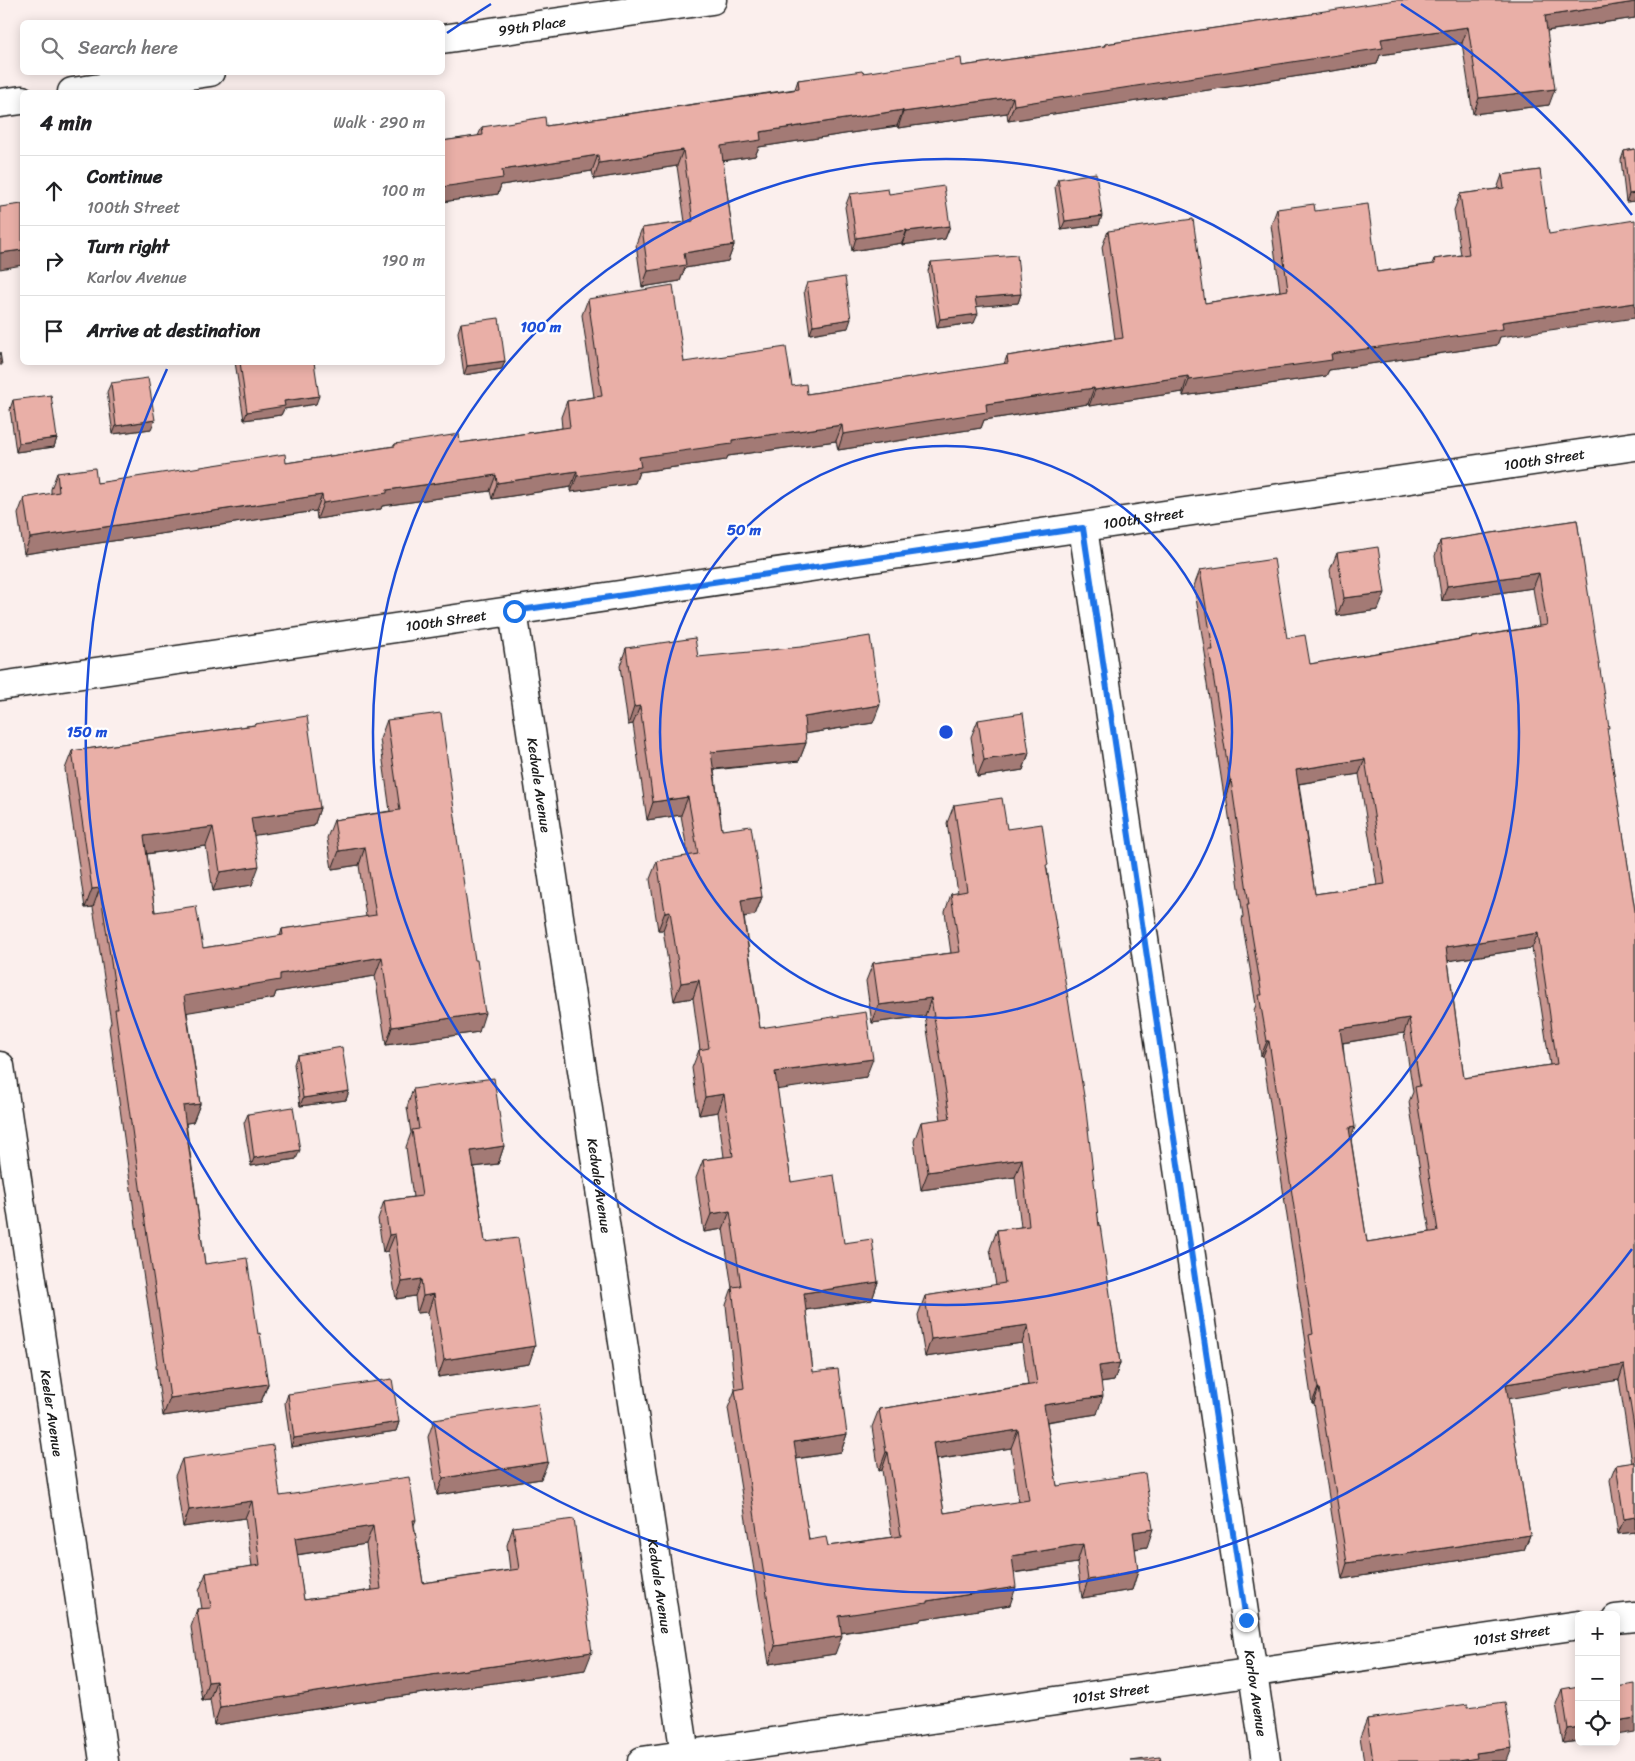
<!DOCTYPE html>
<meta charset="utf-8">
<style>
:root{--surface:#fff;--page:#f2f2f2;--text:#202124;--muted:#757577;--line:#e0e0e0}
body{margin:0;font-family:Sriracha,sans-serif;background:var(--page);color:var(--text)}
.controls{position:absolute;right:15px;bottom:15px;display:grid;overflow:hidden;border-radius:8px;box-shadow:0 2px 12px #0003}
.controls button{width:45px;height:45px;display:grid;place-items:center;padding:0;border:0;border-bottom:1px solid var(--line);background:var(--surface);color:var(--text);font:25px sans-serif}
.stop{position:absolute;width:15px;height:15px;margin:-11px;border:4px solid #1a73e8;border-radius:50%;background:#fff}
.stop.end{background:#1a73e8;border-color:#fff;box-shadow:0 1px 5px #0008}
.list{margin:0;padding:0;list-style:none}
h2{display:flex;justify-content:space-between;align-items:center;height:65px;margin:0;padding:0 20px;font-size:21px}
h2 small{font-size:16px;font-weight:400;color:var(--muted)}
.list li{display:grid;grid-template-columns:32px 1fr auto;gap:15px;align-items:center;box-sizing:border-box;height:70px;padding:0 20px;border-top:1px solid var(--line)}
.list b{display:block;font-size:19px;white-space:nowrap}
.list p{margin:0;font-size:16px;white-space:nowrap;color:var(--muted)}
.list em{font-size:16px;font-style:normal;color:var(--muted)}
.icon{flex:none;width:28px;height:28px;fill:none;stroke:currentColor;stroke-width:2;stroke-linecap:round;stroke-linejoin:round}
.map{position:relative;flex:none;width:1635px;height:1761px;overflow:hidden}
.search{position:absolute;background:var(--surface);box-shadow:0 2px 12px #0003;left:20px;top:20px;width:425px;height:55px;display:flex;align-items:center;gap:12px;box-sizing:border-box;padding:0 18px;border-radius:8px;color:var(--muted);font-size:19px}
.panel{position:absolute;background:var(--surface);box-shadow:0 2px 12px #0003;left:20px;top:90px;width:425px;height:275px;border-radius:8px}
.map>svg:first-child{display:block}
</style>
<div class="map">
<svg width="1635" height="1761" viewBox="0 0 1635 1761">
<rect width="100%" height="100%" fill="#fbefed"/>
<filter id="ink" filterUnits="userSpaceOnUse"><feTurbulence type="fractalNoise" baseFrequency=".02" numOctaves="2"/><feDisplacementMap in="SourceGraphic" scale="10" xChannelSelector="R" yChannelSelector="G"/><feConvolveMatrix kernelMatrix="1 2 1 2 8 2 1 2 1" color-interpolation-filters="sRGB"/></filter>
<g filter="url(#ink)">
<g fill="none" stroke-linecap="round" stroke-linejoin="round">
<defs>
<g id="minor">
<path id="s1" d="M442,39L712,0"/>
<path d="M72,92L210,72"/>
<path d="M0,103L22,100"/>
<path id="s2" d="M1083,528L1266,1761"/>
<path id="s3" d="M513,611L686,1761"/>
<path id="s4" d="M0,686L1635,446"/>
<path id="s5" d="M0,1066L104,1761"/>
<path d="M1616,1619L1635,1617"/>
<path id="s6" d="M642,1761L1579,1625"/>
</g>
</defs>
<use href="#minor" stroke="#1c1c1c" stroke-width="31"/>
<use href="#minor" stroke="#fff" stroke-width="28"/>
</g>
<path fill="#c89690" stroke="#1c1c1c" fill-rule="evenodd" d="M1635,0V18L1547,31L1549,105L1473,114L1462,43L1380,55L1377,64L1072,111L1008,121L1007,113L898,128L897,126L759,147L755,156L723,161L734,245L728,261L685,268L680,281L642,287L636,244L642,228L685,222L677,166L594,179L592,171L501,185L498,194L442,202V141L478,136L482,127L546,126L795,89L798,80L863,73L962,66L1104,46L1105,44L1312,14V13Z
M1635,149V201L1626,202L1621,160L1624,151Z
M1540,170L1500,337L1497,345L1329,370L1326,376L1183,396V392L1089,406L1088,404L984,420L981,428L838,450L836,441L728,456L726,460L639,472L635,483L571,492V487L492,499L490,491L382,506L381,509L317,519L316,511L24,554L18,514L24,498L51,494V489L57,473L97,483L286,463L394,446L395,444L460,443L562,428L561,417L567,401L594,397L582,315L588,299L684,362L792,386L807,394L1004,364L1007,356L1115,339L1102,247L1108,231L1205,303L1280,291L1271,225L1277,209L1315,211L1377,272L1432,264L1434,259L1461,255L1454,210L1460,194L1497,189L1502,175Z
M1058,179L1099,225L1061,230L1055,187Z
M850,194H889L950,226L945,239L902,245V243L852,251L845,207Z
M931,262L1021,294L1018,303L976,306L974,323L937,328L928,271Z
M807,283L848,328L810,334L804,291Z
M461,323L505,361L502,369L464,375L458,332Z
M235,362H314L316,404L284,409L281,415L244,420Z
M111,383L151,429L113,434L107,392Z
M13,400L57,438L54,447L16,452L10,409Z
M1577,520L1607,732L1635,911V1532L1618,1534L1610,1480L1616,1465L1632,1463L1619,1380L1508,1398L1530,1535L1524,1550L1342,1579L1314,1403H1312L1304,1350L1306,1343L1263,1056H1261L1254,1010L1256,1005L1242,920L1243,916L1226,795L1224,796L1204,665L1206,659L1194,586L1200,570L1287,638L1310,664L1539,626L1533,588L1442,601L1435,556L1440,541ZM1359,774L1377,885L1315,894L1299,784ZM1532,948L1550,1065L1464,1078L1448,961ZM1404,1033L1413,1092L1409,1102L1430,1232L1367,1242L1351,1139L1343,1043Z
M1337,553L1378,610L1337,616L1330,570Z
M626,648L698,657L873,723L805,734L806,743L799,761L714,770L722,830L762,897L755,915L744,917L760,1028L866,1077L777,1089L791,1182L878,1282L872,1300L806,1310L813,1372L847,1434L841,1452L796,1459L809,1540L828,1546L892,1537L882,1470L879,1471L872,1427L879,1409L1028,1385L1022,1343L925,1357L918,1315L925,1296L996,1285L990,1249L997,1230L1021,1227L1015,1177L921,1190L914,1141L921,1122L941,1120L925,1016L872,1023L866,981L873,963L951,953L945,912L951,894L958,893L947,823L954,805L1007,829L1047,869L1099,1226L1120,1363L1114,1381L1101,1383L1097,1414L1047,1422L1057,1486L1147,1547L1135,1549L1138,1571L1132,1590L1082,1598L1077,1563L1014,1573L1010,1605L921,1619L920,1621L841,1633L835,1654L769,1664L728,1408L735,1390L726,1305L732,1288L723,1229L704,1232L696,1178L703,1160L724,1157L718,1112L699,1115L692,1068L699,1050H700L693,998L674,1001L663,930H658L650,879L657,861L688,856L681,815L647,820L633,724L628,725L620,666ZM1011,1448L1019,1502L944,1513L936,1460Z
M387,720L456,824L455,827L479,1032L386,1045L375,976L276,992L274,998L187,1012L200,1104L193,1122L186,1123L205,1264L258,1334L268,1384L261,1402L163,1416L156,1366L157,1364L138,1240L109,1028L111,1022L93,907L85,908L65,769L72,751L254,725L255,724L320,808L314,826L254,835L252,885L213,891L206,846L147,854L155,912L203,948L280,936L282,929L366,917L359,865L332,869L327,838L334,820L390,811L380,739Z
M978,720L1029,753L1023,770L977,777L971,737Z
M297,1055L349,1091L346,1100L300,1106L294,1064Z
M413,1089L504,1146L498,1164L474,1167L485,1242L529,1364L438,1377L428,1312L417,1313L415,1296L396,1299L388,1251L383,1252L378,1219L384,1201L413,1197L406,1147L411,1133L407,1107Z
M248,1114L296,1159L251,1166L244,1123Z
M288,1394L399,1422L396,1431L291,1447L285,1403Z
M434,1420L541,1479L437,1495L428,1437Z
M182,1459L280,1496L416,1520L414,1525L423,1583L510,1570L507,1545L513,1527L585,1670L361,1702L214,1725L210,1699L202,1700L191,1627L197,1609H202L199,1591L206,1573L252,1566L245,1518L183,1527L175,1476ZM366,1544L372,1590L304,1600L297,1555Z
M1562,1689L1579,1741L1563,1743L1556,1704Z
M1468,1707L1507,1761H1364L1360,1737L1367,1719Z"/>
<path fill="#a37a75" stroke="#1c1c1c" d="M1635,2V18L1539,32L1545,16Z
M1468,27L1462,43L1380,55L1377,64L1008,121L1014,105L1381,39Z
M1555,89L1549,105L1473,114L1479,98Z
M1013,97L1007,113L898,128L903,112Z
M903,110L897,126L759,147L755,156L715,162L721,146L760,132Z
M683,150L677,166L594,179L599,163Z
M598,155L592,171L501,185L498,194L442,202V187L502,170Z
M1635,193V201L1626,202L1629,194Z
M1102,216L1099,225L1061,230L1065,221Z
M950,226L945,239L902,245L907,231Z
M907,230L902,243L852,251L856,238Z
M734,245L728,261L685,268L680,281L642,287L648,271L684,253Z
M22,250V265L0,269V253Z
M1021,294L1018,303L972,307L975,298Z
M1635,303V318L1500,337L1497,345L1329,370L1326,376L1183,396L1189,380L1331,354L1502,322Z
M978,314L974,323L937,328L940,319Z
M851,319L848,328L810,334L813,325Z
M505,361L502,369L464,375L467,366Z
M1188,376L1183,392L1089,406L1095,390Z
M1094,388L1088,404L984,420L981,428L838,450L843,434L986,404Z
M319,396L316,404L284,409L281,415L244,420L247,412L284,401Z
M155,420L151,429L113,434L116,426Z
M842,425L836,441L728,456L726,460L639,472L635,483L571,492L577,476L639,457L732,440Z
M57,438L54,447L16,452L19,443Z
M577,471L571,487L492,499L497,483Z
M496,475L490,491L382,506L381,509L317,519L323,503L387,490Z
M322,495L316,511L24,554L30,538Z
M1539,573L1533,588L1442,601L1447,586Z
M1385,593L1378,610L1337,616L1344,598Z
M880,705L873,723L797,735L804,717Z
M640,706L633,724L628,725L634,707Z
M806,743L799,761L705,770L711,752Z
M1029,753L1023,770L977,777L984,760Z
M1365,759L1359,774L1291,785L1296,770Z
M1230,780H1231L1226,795L1224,796Z
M688,797L681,815L647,820L653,802Z
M320,808L314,826L244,837L251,818Z
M213,827L206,846L137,855L144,836Z
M365,847L359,865L332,869L339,851Z
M259,866L252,885L213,891L220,872Z
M100,888L93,907L85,908L92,889Z
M762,897L755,915L735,918L741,900Z
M670,911L663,930H658L665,912Z
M1538,933L1532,948L1440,962L1446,947Z
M382,957L375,976L276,992L274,998L178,1014L184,996L280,974Z
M699,980L693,998L674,1001L681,983Z
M931,998L925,1016L872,1023L879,1005Z
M485,1013L479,1032L386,1045L392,1027Z
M1409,1018L1404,1033L1335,1044L1340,1029Z
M1267,1041H1269L1263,1056H1261Z
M873,1059L866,1077L768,1091L775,1072Z
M349,1091L346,1100L300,1106L303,1098Z
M724,1094L718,1112L699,1115L705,1097Z
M200,1104L193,1122L176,1125L183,1106Z
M1355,1127L1350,1142L1349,1128Z
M504,1146L498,1164L465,1168L471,1151Z
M300,1150L296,1159L251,1166L254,1158Z
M1022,1159L1015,1177L921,1190L928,1172Z
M730,1211L723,1229L704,1232L711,1214Z
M395,1234L388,1251L383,1252L389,1235Z
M421,1279L415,1296L396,1299L402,1282Z
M878,1282L872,1300L798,1311L804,1293Z
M434,1294L428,1312L417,1313L423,1296Z
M1028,1325L1022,1343L925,1357L931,1339Z
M535,1346L529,1364L438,1377L444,1360Z
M1120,1363L1114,1381L1092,1384L1099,1366Z
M1624,1365L1619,1380L1501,1400L1506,1384Z
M268,1384L261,1402L163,1416L170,1398Z
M1318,1388H1319L1314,1403H1312Z
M1103,1396L1097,1414L1038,1423L1044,1405Z
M399,1422L396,1431L291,1447L294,1438Z
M1018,1430L1011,1448L927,1461L933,1443Z
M847,1434L841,1452L787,1460L794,1442Z
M886,1452H888L882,1470L879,1471Z
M548,1462L541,1479L437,1495L443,1478Z
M252,1501L245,1518L183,1527L189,1510Z
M1635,1517V1532L1618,1534L1624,1519Z
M373,1526L366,1544L289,1556L295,1538Z
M1153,1529L1147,1547L1126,1550L1133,1532Z
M1530,1535L1524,1550L1342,1579L1347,1563Z
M1083,1544L1077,1563L1005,1574L1012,1556Z
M1138,1571L1132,1590L1082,1598L1088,1580Z
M1016,1587L1010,1605L921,1619L920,1621L832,1634L839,1616L927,1601Z
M842,1636L835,1654L769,1664L775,1646Z
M592,1652L585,1670L361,1702L214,1725L220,1707L368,1684Z
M216,1681L210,1699L202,1700L208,1682Z
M1635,1718V1732L1616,1735V1721Z
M1579,1727V1741L1563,1743L1568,1729Z
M1512,1748L1507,1761H1459L1476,1753Z"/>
<path fill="#e9afa7" stroke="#1c1c1c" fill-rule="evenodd" d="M1396,0H1635V2L1545,16L1555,89L1479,98L1468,27L1381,39L1383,48L1078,95L1014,105L1013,97L903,112V110L760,132L761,140L721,146L734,245L684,253L686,265L648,271L642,228L693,221L683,150L599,163L598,155L502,170L503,178L442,187V141L483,135L482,127L545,117L546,126L799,89L798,80L862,71L863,73L961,58L962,66L1105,46V44L1312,14V13Z
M1635,149V193L1629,194L1624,151Z
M1540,170L1549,234L1635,220V303L1502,322L1503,329L1331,354L1332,360L1189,380L1188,376L1095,390L1094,388L986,404L987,412L843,434L842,425L732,440V444L639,457L641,467L577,476V471L497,483L496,475L387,490V493L323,503L322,495L30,538L24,498L59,492L57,473L95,468L97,483L285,454L286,463L395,446V444L459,434L460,443L570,427L567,401L602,396L588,299L673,285L684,362L786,347L792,386L806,384L807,394L1008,363L1007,356L1123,338L1108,231L1193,219L1205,303L1288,290L1277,209L1314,204L1315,211L1368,204L1377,272L1435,264L1434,259L1469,254L1460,194L1504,188L1502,175Z
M1096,173L1102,216L1065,221L1058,179Z
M944,186L950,226L907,231V230L856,238L850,194L888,189L889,194Z
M22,204V250L0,253V207Z
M1017,255L1021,294L975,298L978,314L940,319L931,262Z
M845,277L851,319L813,325L807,283Z
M499,318L505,361L467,366L461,323Z
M0,352L2,365H0Z
M240,362H314L319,396L284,401L285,406L247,412Z
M148,378L155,420L116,426L111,383Z
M51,395L57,438L19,443L13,400Z
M1577,520L1609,728H1607L1635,911V1433L1624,1365L1506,1384L1530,1535L1347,1563L1319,1388H1318L1309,1335L1313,1334L1269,1041H1267L1259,995H1262L1247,905H1249L1231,780H1230L1209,650H1213L1200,570L1274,559L1287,638L1305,635L1310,664L1547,625L1539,573L1447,586L1440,541ZM1365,759L1385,884L1315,894L1296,770ZM1538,933L1557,1064L1464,1078L1446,947ZM1409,1018L1420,1086L1415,1087L1438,1231L1367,1242L1349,1128L1355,1127L1340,1029Z
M1378,547L1385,593L1344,598L1337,553Z
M870,636L880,705L804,717L806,743L711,752L722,830L751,826L762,897L741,900L760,1028L866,1012L873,1059L775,1072L791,1182L834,1175L844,1243L872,1239L878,1282L804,1293L813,1372L838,1369L847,1434L794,1442L809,1540L826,1537L828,1546L901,1536L888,1452H886L879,1409L1037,1384L1028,1325L931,1339L925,1296L1005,1283L997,1230L1029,1226L1022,1159L928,1172L921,1122L950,1118L931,998L879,1005L873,963L960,952L951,894L967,891L954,805L1002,798L1007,829L1042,824L1048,865H1046L1085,1102L1099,1226L1100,1225L1120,1363L1099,1366L1103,1396L1044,1405L1057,1486L1145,1473L1153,1529L1133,1532L1138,1571L1088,1580L1083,1544L1012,1556L1016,1587L927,1601V1603L839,1616L842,1636L775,1646L735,1390L744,1388L732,1287L741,1286L730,1211L711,1214L703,1160L733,1156L724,1094L705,1097L699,1050L709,1048L699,980L681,983L670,911L665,912L657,861L698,854L688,797L653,802L640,706L634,707L626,648L695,638L698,657L801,647ZM1018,1430L1029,1500L944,1513L933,1443Z
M441,713L456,824H455L475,960H477L485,1013L392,1027L382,957L280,974V980L184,996L200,1104L183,1106L205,1264L247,1258L258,1334L260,1333L268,1384L170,1398L163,1348H164L145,1222L115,1009H118L100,888L92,889L72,751L255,725V724L307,716L320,808L251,818L259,866L220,872L213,827L144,836L155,912L196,906L203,948L283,935L282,929L376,915L365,847L339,851L334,820L400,810L387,720Z
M1023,713L1029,753L984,760L978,720Z
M342,1047L349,1091L303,1098L297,1055Z
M494,1078L504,1146L471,1151L485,1242L518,1238L535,1346L444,1360L434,1294L423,1296L421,1279L402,1282L395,1234L389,1235L384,1201L422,1196L412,1130L419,1129L413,1089Z
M293,1107L300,1150L254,1158L248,1114Z
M392,1379L399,1422L294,1438L288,1394Z
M538,1404L548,1462L443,1478L434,1420Z
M273,1445L280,1496L409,1477L416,1520H413L423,1583L519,1569L513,1527L574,1519L592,1652L368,1684L220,1707L216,1681L208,1682L197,1609L211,1608L206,1573L260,1565L252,1501L189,1510L182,1459ZM373,1526L381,1589L304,1600L295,1538Z
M1635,1462V1517L1624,1519L1616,1465Z
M1635,1684V1718L1616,1721V1687Z
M1579,1686V1727L1568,1729L1562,1689Z
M1505,1702L1512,1748L1476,1753L1477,1758L1459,1761H1373L1367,1719L1468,1704V1707Z
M1160,1757L1161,1761H1131Z"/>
</g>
<g fill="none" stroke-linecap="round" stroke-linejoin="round" filter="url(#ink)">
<path stroke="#1a73e8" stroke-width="6" d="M514,611L1083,528L1246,1620"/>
</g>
<g fill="none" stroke="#1d4ed8" stroke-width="2.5">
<circle cx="946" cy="732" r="286"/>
<circle cx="946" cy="732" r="573"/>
<path d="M1632 1249A859 859 0 0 1 167 369M447 33A859 859 0 0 1 491 4M1401 4A859 859 0 0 1 1632 215"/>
</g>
<g text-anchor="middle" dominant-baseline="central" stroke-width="4.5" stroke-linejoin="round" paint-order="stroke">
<g font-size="14" fill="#1c1c1c" stroke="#fff">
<text stroke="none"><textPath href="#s1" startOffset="91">99th Place</textPath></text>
<text stroke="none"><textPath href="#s4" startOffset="1561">100th Street</textPath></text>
<text stroke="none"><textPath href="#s4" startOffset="1156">100th Street</textPath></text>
<text stroke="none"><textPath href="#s4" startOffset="451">100th Street</textPath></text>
<text stroke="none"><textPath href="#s3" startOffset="176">Kedvale Avenue</textPath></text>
<text stroke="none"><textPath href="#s3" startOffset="581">Kedvale Avenue</textPath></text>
<text stroke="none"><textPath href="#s5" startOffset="351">Keeler Avenue</textPath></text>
<text stroke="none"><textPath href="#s3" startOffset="986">Kedvale Avenue</textPath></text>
<text stroke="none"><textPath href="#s6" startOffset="879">101st Street</textPath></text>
<text stroke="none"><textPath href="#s6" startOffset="474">101st Street</textPath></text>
<text stroke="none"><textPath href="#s2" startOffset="1178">Karlov Avenue</textPath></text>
</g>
</g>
<circle cx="946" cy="732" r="8" fill="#1d4ed8" stroke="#fff" stroke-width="2.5"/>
<g font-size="15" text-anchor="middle" font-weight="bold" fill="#1d4ed8" stroke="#fff" stroke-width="4.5" stroke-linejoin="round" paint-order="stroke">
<text x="541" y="332">100 m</text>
<text x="744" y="535">50 m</text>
<text x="87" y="737">150 m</text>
</g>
</svg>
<div class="controls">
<button>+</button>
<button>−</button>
<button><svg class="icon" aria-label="locate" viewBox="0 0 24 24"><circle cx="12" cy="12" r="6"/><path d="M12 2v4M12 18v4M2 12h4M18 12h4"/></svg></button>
</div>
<div class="stop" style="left:514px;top:611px"></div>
<div class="stop end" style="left:1246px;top:1620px"></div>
<div class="search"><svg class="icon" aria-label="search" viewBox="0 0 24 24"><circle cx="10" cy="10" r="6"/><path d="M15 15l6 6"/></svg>Search here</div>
<section class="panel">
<h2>4 min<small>Walk · 290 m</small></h2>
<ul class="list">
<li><svg class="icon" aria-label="ahead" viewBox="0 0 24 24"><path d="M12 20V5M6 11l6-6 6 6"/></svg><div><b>Continue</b><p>100th Street</p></div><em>100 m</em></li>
<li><svg class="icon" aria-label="right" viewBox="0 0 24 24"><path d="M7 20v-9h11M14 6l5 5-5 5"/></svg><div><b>Turn right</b><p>Karlov Avenue</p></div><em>190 m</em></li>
<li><svg class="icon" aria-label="arrive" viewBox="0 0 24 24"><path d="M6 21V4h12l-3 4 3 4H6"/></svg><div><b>Arrive at destination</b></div></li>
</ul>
</section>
</div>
